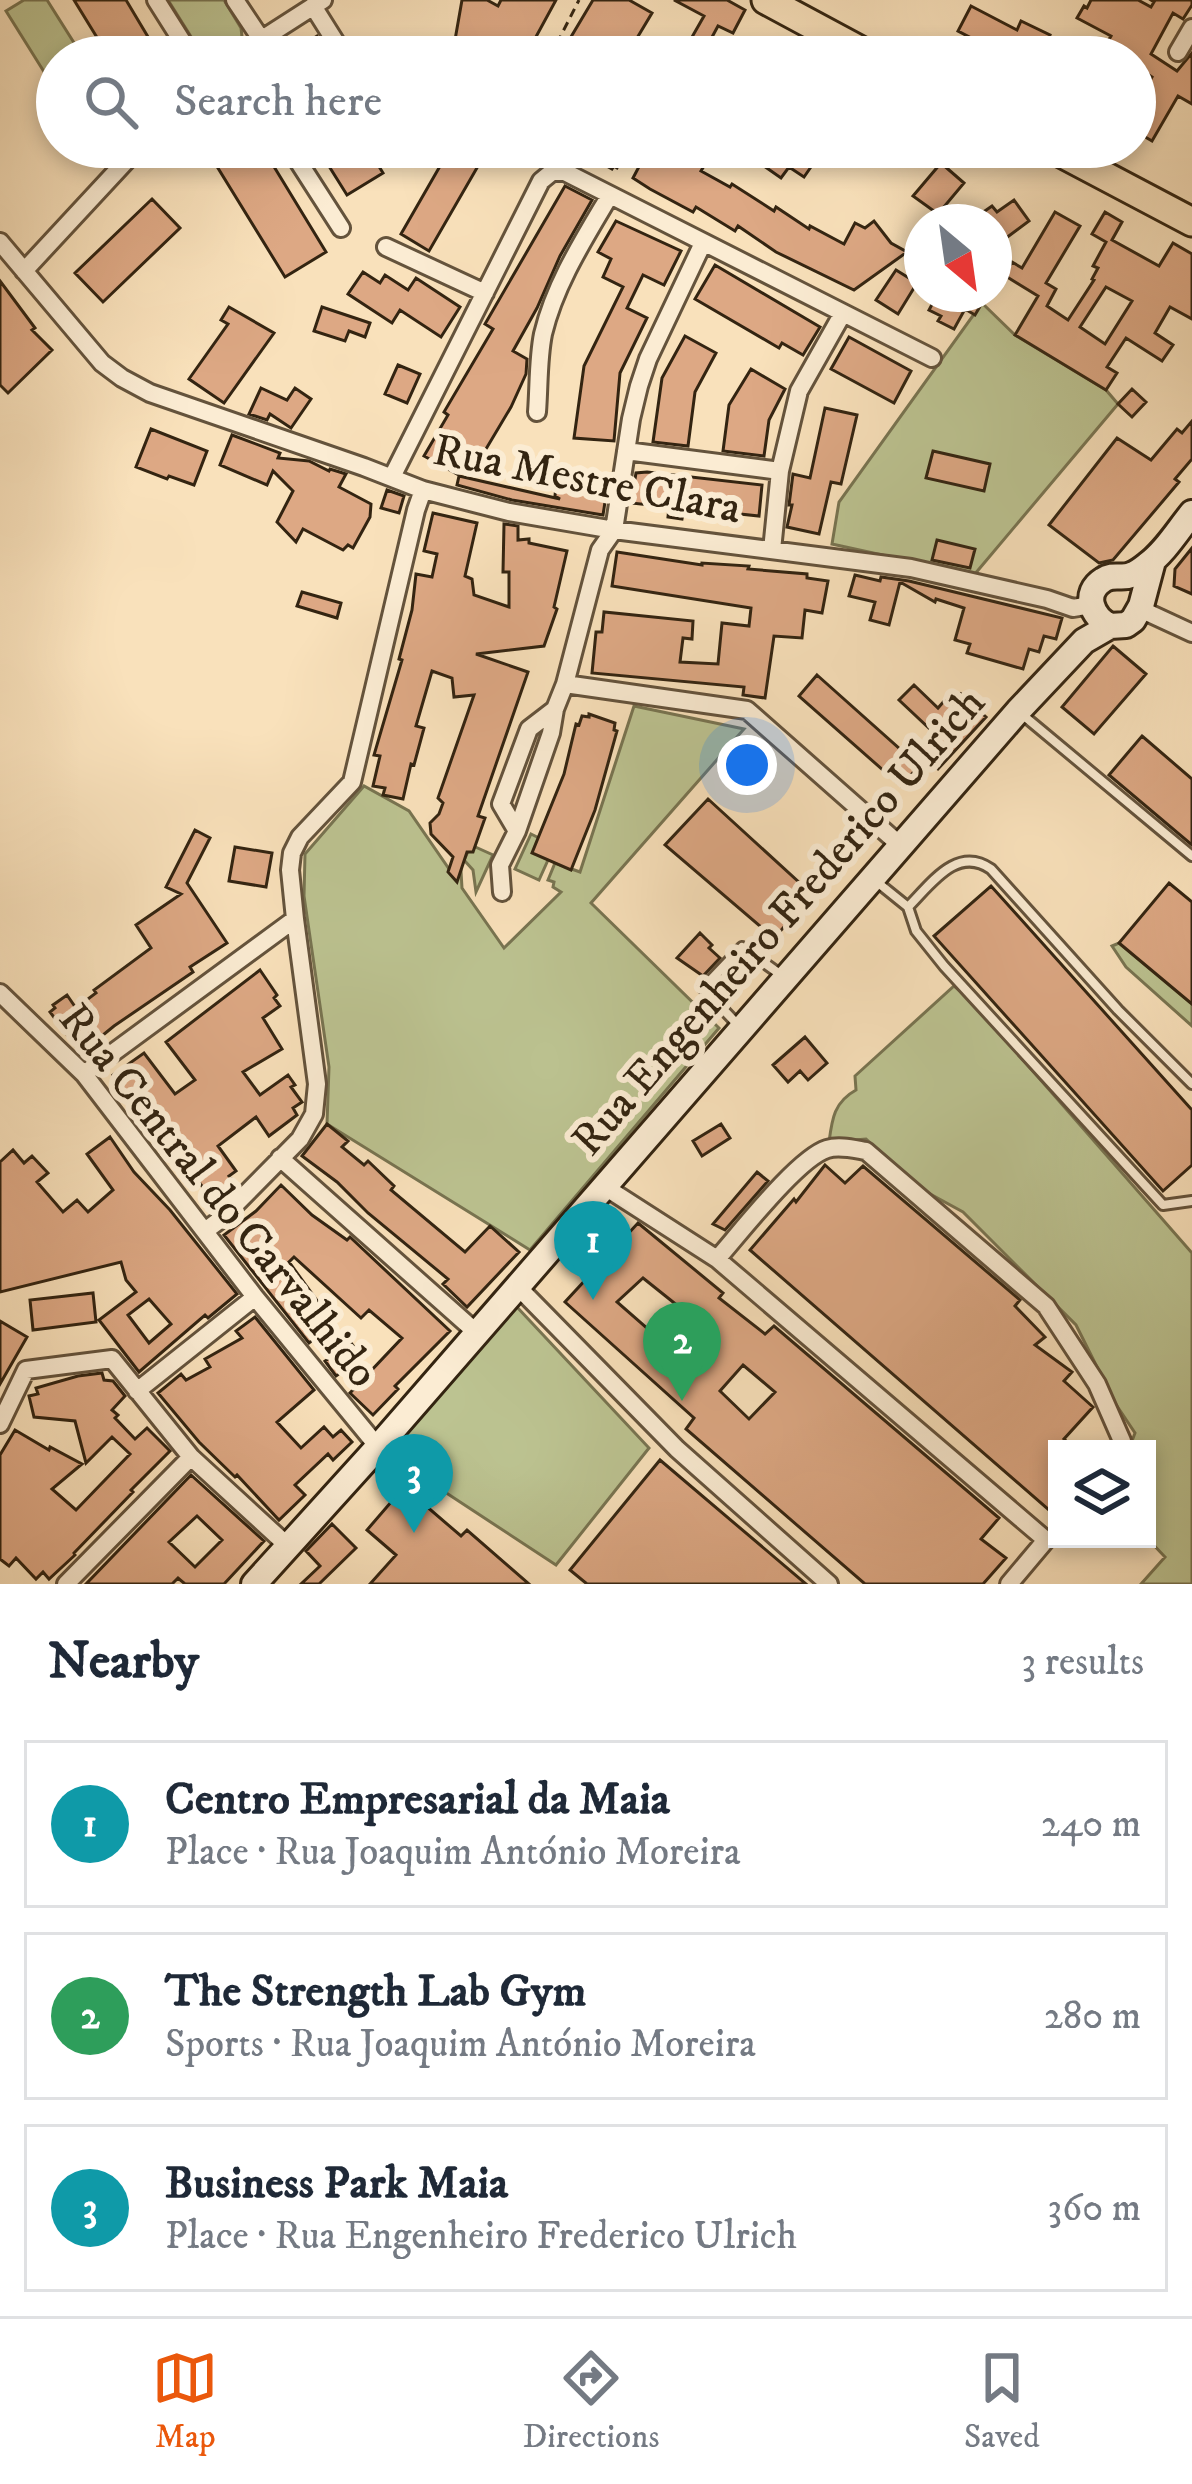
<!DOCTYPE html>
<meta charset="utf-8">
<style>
:root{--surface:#fff;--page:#f2f2f3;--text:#1f2937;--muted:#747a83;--line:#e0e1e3;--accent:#ea580c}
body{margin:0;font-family:"IM FELL DW Pica",serif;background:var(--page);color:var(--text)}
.controls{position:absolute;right:36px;bottom:36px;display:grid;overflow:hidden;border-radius:0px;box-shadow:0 6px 18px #0003}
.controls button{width:108px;height:108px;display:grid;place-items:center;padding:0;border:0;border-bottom:3px solid var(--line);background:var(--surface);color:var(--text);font:60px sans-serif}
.compass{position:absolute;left:904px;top:204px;width:108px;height:108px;border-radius:50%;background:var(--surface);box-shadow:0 6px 18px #0003;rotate:151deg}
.you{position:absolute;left:747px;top:765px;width:42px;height:42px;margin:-30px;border:9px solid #fff;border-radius:50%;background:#1a73e8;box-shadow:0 0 0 18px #1a73e833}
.badge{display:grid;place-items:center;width:78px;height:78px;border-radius:50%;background:var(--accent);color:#fff;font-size:39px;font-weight:700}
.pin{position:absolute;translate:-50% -99px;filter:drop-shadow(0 3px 6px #0008)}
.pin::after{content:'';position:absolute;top:63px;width:42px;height:36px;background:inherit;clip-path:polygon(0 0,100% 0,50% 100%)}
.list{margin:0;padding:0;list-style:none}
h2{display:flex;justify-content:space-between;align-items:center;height:156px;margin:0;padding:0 48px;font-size:51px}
h2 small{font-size:39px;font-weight:400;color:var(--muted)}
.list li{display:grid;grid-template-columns:78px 1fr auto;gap:36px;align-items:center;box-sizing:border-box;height:168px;margin:0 24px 24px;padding:0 24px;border:3px solid var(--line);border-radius:0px}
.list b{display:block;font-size:45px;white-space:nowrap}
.list p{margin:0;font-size:39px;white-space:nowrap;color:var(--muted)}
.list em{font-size:39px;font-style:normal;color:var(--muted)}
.icon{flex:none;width:66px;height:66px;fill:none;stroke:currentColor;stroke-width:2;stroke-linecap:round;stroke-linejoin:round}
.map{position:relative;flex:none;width:1192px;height:1584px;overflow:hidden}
.search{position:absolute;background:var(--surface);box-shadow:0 6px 18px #0003;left:36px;right:36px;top:36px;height:132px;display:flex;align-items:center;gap:30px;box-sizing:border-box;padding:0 42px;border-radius:66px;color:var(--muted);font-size:45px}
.sheet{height:732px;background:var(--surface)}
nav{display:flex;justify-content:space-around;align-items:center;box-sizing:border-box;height:168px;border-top:3px solid var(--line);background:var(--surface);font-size:33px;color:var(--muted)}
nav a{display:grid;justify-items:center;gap:6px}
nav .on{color:var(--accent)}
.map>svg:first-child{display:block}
</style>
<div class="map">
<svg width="1192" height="1584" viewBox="0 0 1192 1584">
<rect width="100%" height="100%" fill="#f9e1bb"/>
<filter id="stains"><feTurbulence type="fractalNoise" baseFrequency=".00167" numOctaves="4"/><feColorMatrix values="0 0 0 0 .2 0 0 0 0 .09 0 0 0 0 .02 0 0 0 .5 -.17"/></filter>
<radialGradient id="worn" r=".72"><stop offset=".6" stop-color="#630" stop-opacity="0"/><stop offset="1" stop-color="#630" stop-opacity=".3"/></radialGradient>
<path fill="#bcc391" stroke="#787451" stroke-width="3" d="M24,0H47L83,57H57V79L51,83L6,11Z
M168,0H224L241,28L242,36C233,47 221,55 207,56L200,51Z
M982,303L1015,335L1106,390L1118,404L974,575L832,544L839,502Z
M634,706L744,729L591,903L719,1028L530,1250L327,1124L329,1067L304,896L305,854L364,786L409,811L456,879L461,871L462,888L504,948L561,892L553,887L554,882L548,880L555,863L580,872Z
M531,834L539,838L548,860L539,880L515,869Z
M471,845L493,855L476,892L473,870L464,860Z
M1119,943L1192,1004V1026L1126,967L1112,946Z
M954,986L969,998L1192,1253V1584H1141L1165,1557L1147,1538V1449H1129L1135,1433L1115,1403L1076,1325L963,1212L921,1189L866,1139L829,1142C832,1119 834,1102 856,1090L855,1076Z
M516,1306L649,1448L556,1565L387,1454Z"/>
<path fill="#dda884" stroke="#332411" stroke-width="3" fill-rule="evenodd" d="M74,0H126L160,57H109Z
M462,0H487L498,6L501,0H556L525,57H452Z
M593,0H629L652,13L631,48L618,41L609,57H559Z
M674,0H727L745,10L733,33L718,26L704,52L688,44L704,16Z
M1091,0H1138L1151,7L1154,2L1151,0H1192V5L1183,19L1173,13L1151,54L1177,71L1192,53V104L1178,96L1152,141L1135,131V107L1152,77L1135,66V57H1119L1104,48L1111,36L1077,18L1084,6L1087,8Z
M971,6L1017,30L1021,21L1050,35L1045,46L1066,57H1008L958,31Z
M317,36L330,57H284Z
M205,147H262L326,252L285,277Z
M317,147H367L383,173L347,195Z
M451,147H489L429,251L401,234Z
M573,147H669L704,166L701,171L730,187L732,184L774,211L776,207L809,229L810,226L844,244L855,223L865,228L874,221L891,243L907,252L854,290L776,252L738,226L735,231L696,207L693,212L650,189L633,178L642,161L626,153L617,168L614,166L612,169Z
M762,147H787L813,164L804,177L789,167L781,178L754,159Z
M941,163L964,183L938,214L913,196Z
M565,186L592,200L560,256L537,308L513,351L527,359L526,374L511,407L483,454L472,448L457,474L424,456L448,415L444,412L493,329L485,324Z
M152,199L180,228L103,302L75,273Z
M1014,200L1029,221L994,247V222H969L992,206L997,212Z
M1055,212L1080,226L1046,283L1056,289L1047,306L1068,320L1094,280L1092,279L1098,268L1093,266L1106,242L1092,234L1105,212L1122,222L1112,240L1159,266L1173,243L1192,254V319L1170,307L1155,333L1173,345L1162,361L1126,338L1107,367L1117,373L1106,390L1015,335L1038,296L1004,275L1012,262L1022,268ZM1106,287L1132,301L1105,344L1080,327Z
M616,221L681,251L664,285L643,275L627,308L647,318L620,373L614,441L574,438L584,366L623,287L603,277L611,259L598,252Z
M715,265L820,327L803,355L782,343L779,348L695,299Z
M896,270L917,283L898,314L876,300Z
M363,272L380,283L385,275L408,290L416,278L460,307L441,337L400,310L392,323L348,294Z
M0,281L35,328L32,330L52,350L8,393L0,385Z
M943,294H966L982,303L975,315L965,309L954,329L938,321L941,316L929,310L936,297L940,300Z
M229,307L274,333L224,403L189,379L228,324L221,320Z
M322,307L370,323L365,337L349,331L345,341L314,331Z
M685,336L716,353L695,392L688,446L653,442L662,378Z
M849,337L911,371L894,403L831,369Z
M398,365L420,374L407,403L385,394Z
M751,369L785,389L769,420L764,456L723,451L729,405Z
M261,388L287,400L295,388L311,399L291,428L270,414L267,420L249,414Z
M1132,389L1146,402L1132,417L1118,404Z
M825,408L857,415L841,484L831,482L819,534L787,527L792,505H789L793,474L810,478Z
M1192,421V459L1175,479L1179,482L1113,560L1099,563L1049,525L1117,438L1151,460L1177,429L1182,433Z
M151,429L207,451L194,485L169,476L167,479L136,467Z
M232,435L280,453L278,458L309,461L329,471L330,469L346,474L339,487L371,504L370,517L353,548L348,545L343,550L303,529L296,542L277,522L293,491L273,471L267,485L220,465Z
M933,451L990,464L984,491L926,478Z
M647,472L762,485L759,516L684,508L682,519L668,517L669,507L631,503L636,473Z
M459,476L560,499L555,496L556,486L587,489L588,485L607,489L603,515L512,500L457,485Z
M387,490L404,496L399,513L381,508Z
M433,513L477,523L465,576L472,579L474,595L509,607V572H503L504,524L518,526V540L529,539V543L567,551L554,607L557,609L544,646L476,654L528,672L478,816L485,818L473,852H467L457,882L448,872L453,857L431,834L430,823L439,814L443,803L438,798L474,695L454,697L452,678L432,671L416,726L424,728L414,765L411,764L403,799L383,795L385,788L373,786L380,756L374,755L402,660L399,659L412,610L416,574L432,577L437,554L424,551Z
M937,540L975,549L970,568L932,560Z
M1192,548V594L1174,586L1175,569Z
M617,552L702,565V563L749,566L748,569L807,574V578L828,581L822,613L805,610L802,638L774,636L765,698L743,695L744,687L592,673L596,632H602L604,612L693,621L692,639L683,638L680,662L718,664L722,623L749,626L751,608L612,586Z
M855,575L880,581L881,577L909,581L1062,618L1056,639L1044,636L1039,652L1029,649L1023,669L967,653L970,644L955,640L964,608L936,599L935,602L900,582L889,625L870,620L875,602L849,596Z
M302,592L341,603L337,618L297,606Z
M1113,646L1146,674L1094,734L1062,707Z
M817,675L919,766L901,786L799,696Z
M914,685L938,708L952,692L958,698L961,694L986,717L938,769L924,756L936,742L931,737L934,733L899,700Z
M589,714L615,723L614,730L617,731L595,810L571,870L532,853L564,774L576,724L579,725L582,716L589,717Z
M1142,736L1192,779V845L1109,775Z
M708,799L813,895L774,938L665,845Z
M195,830L210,838L187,883L227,943L190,967L193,972L114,1026L81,1053L50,1012L55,1008L53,1005L67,995L76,1008L96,993L94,990L151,948L136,925L181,894L166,887Z
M235,847L272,853L266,887L229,881Z
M1169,883L1192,902V1004L1119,943Z
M991,886L1192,1110V1165L1163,1191L934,936Z
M700,933L712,945L709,948L720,958L703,976L677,958Z
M733,968L743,977L727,997L715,987Z
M260,970L277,995L274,998L280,1006L263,1018L282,1049L243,1072L260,1095L288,1075L295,1085L291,1087L302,1102L293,1108L297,1115L269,1136L256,1117L218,1146L236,1171L229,1176L233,1181L210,1197L178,1154L174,1156L113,1075L144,1053L175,1094L195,1080L166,1042Z
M805,1037L827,1063L808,1080L800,1071L788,1082L773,1065Z
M327,1124L348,1141L342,1147L364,1165L368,1161L394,1186L391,1190L465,1252L490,1226L519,1252L467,1307L443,1284L448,1279L368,1213L337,1182L302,1156Z
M721,1124L730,1138L702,1156L693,1141Z
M110,1137L134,1172L170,1210L237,1294L208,1318L205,1315L139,1372L99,1320L136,1292L126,1280L121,1262L0,1292V1162L13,1150L24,1163L32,1156L48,1173L37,1182L63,1212L77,1200L88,1212L113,1190L87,1154ZM149,1299L171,1324L149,1343L128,1315Z
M825,1165L845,1183L863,1166L1020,1300L1015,1306L1045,1337L1035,1345L1072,1372L1064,1381L1093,1407L1064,1439L1075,1449H1057V1517L750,1250L794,1199L796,1202Z
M757,1172L768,1181L725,1230L713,1224Z
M281,1185L312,1215L347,1240L350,1237L450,1331L395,1386L398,1389L373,1415L350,1393L402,1338L369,1310L361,1318L294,1257L289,1262L334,1324L309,1343L224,1235L256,1211Z
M638,1223L723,1293L719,1298L765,1334L774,1326L999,1518L981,1539L1006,1558L983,1584H865L686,1429L694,1418L565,1302ZM643,1278L698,1322L673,1351L617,1302ZM743,1365L775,1392L749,1419L720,1391Z
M93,1293L96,1322L33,1330L30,1300Z
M255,1317L314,1390L277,1422L301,1448L324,1427L333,1437L341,1430L352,1442L333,1460L328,1454L295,1485L305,1495L279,1520L237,1475L235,1477L199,1442L158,1393L181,1374L186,1380L210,1367L205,1359L242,1338L236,1331Z
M0,1321L27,1337L0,1384Z
M351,1343L362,1358L336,1376L325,1361Z
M102,1373L104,1380L113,1381L125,1396L112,1410L118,1415L115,1418L135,1439L147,1428L170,1451L131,1490L133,1492L74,1553L75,1555L49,1579L43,1572L36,1579L16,1558L9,1566L0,1559V1455L15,1430L49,1450L50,1447L82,1464L52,1489L76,1510L130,1454L112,1437L86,1463L75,1421L34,1417L29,1396L38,1394L36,1388L78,1376Z
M660,1460L806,1584H587L570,1570Z
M191,1475L264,1541L224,1584H185L178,1578L172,1584H86ZM197,1516L222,1540L195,1567L169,1542Z
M404,1487L461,1536L467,1530L529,1584H370L396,1555L367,1530Z
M332,1524L356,1548L319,1584H301L320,1566L306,1551Z"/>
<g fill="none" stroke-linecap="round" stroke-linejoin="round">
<defs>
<path id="service" d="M1024,716L1192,856
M877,882L908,907L916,931L944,966L1163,1205L1192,1201
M908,907C931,884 957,845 991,869L1118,1010L1192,1084
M738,1025L703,988L742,947L784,977"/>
<path id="minor" d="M156,0L192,57
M235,0L261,39
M313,6L345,57
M1178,52L1192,28
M234,57L323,0
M289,147L341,228
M0,242L102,363L122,378L150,393L364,467L423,490L509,512L614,530L911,568L1047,599L1073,608L1091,605
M386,247L485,293
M24,271L139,147
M537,412C539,386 538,359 543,334C555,284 584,239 610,195
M626,451L780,471
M392,477L541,181L552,172H565L932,358
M772,550L780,471L799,391L843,313
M1140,609L1192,633
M565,684L747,710L900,845
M517,831L501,804L529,729L555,709
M502,892L500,865L517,831L551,733L555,709L565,684L600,550L614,530L631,419L639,386L648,359L703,243
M0,993L84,1074L255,1297L378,1447
M84,1074L295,919
M280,1158L477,1333
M605,1187L717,1259L1046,1540L1009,1584
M205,1231L221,1219L300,1139L314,1114L317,1084L295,919L290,870L292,853L300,837L352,782L416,510L423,490
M717,1259C740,1233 798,1158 827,1149C839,1145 854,1149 866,1151L1046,1306L1097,1384L1122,1441L1119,1449
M518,1287L677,1449L829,1584
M137,1391L255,1297
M0,1424L26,1370L112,1359L191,1457L289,1547
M66,1584L191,1457"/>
<path id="secondary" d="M1110,626C1092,617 1082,593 1103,580C1113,573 1122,579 1131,575C1137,573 1142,569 1147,565C1165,552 1178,530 1192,513
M254,1584L378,1447L1018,711L1084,641L1110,626L1126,625L1133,620L1141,606L1153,561"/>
<path id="primary" d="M766,0L872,57
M1050,147L1192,222"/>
</defs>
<use href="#service" stroke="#64533c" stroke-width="14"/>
<use href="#minor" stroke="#64533c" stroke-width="22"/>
<use href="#secondary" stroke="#332411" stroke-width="30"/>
<use href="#primary" stroke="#332411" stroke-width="33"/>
<path stroke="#332411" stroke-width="3" stroke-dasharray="9 6" stroke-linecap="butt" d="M550,57L579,0"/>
<use href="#service" stroke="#fbecd3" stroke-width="8"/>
<use href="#minor" stroke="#fbecd3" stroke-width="16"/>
<use href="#secondary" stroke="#fbecd3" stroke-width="24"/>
<use href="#primary" stroke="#f9e1bb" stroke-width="27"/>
</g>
<g text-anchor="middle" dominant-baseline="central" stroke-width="12" stroke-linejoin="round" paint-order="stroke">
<g font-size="45" fill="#332411" stroke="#fbecd3">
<text transform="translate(587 480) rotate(11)">Rua Mestre Clara</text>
<text transform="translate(779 922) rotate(-49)">Rua Engenheiro Frederico Ulrich</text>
<text transform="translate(218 1196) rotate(51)">Rua Central do Carvalhido</text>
</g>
</g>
<rect width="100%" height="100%" filter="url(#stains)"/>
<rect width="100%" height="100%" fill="url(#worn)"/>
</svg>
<div class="controls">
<button><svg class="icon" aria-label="layers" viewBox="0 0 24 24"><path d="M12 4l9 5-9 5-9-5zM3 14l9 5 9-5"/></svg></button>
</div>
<svg class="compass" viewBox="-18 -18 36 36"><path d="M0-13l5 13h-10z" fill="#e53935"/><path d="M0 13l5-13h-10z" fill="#747a83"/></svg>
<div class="you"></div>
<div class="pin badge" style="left:593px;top:1300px;background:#0f9aa8">1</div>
<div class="pin badge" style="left:682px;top:1401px;background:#2e9e5b">2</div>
<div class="pin badge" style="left:414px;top:1533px;background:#0f9aa8">3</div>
<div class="search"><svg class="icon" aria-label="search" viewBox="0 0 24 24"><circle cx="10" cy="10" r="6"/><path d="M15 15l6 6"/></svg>Search here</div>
</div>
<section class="sheet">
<h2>Nearby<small>3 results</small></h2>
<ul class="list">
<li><span class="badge" style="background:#0f9aa8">1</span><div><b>Centro Empresarial da Maia</b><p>Place · Rua Joaquim António Moreira</p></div><em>240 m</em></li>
<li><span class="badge" style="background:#2e9e5b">2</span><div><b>The Strength Lab Gym</b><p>Sports · Rua Joaquim António Moreira</p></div><em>280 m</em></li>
<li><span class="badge" style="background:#0f9aa8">3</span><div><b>Business Park Maia</b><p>Place · Rua Engenheiro Frederico Ulrich</p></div><em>360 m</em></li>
</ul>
</section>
<nav>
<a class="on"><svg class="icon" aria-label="map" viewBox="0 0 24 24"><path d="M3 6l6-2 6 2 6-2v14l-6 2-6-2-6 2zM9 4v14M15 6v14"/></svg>Map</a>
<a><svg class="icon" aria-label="directions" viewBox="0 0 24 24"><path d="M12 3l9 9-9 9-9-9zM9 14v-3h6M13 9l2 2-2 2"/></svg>Directions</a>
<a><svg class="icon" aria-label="saved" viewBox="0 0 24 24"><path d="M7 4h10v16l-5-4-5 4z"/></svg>Saved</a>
</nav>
